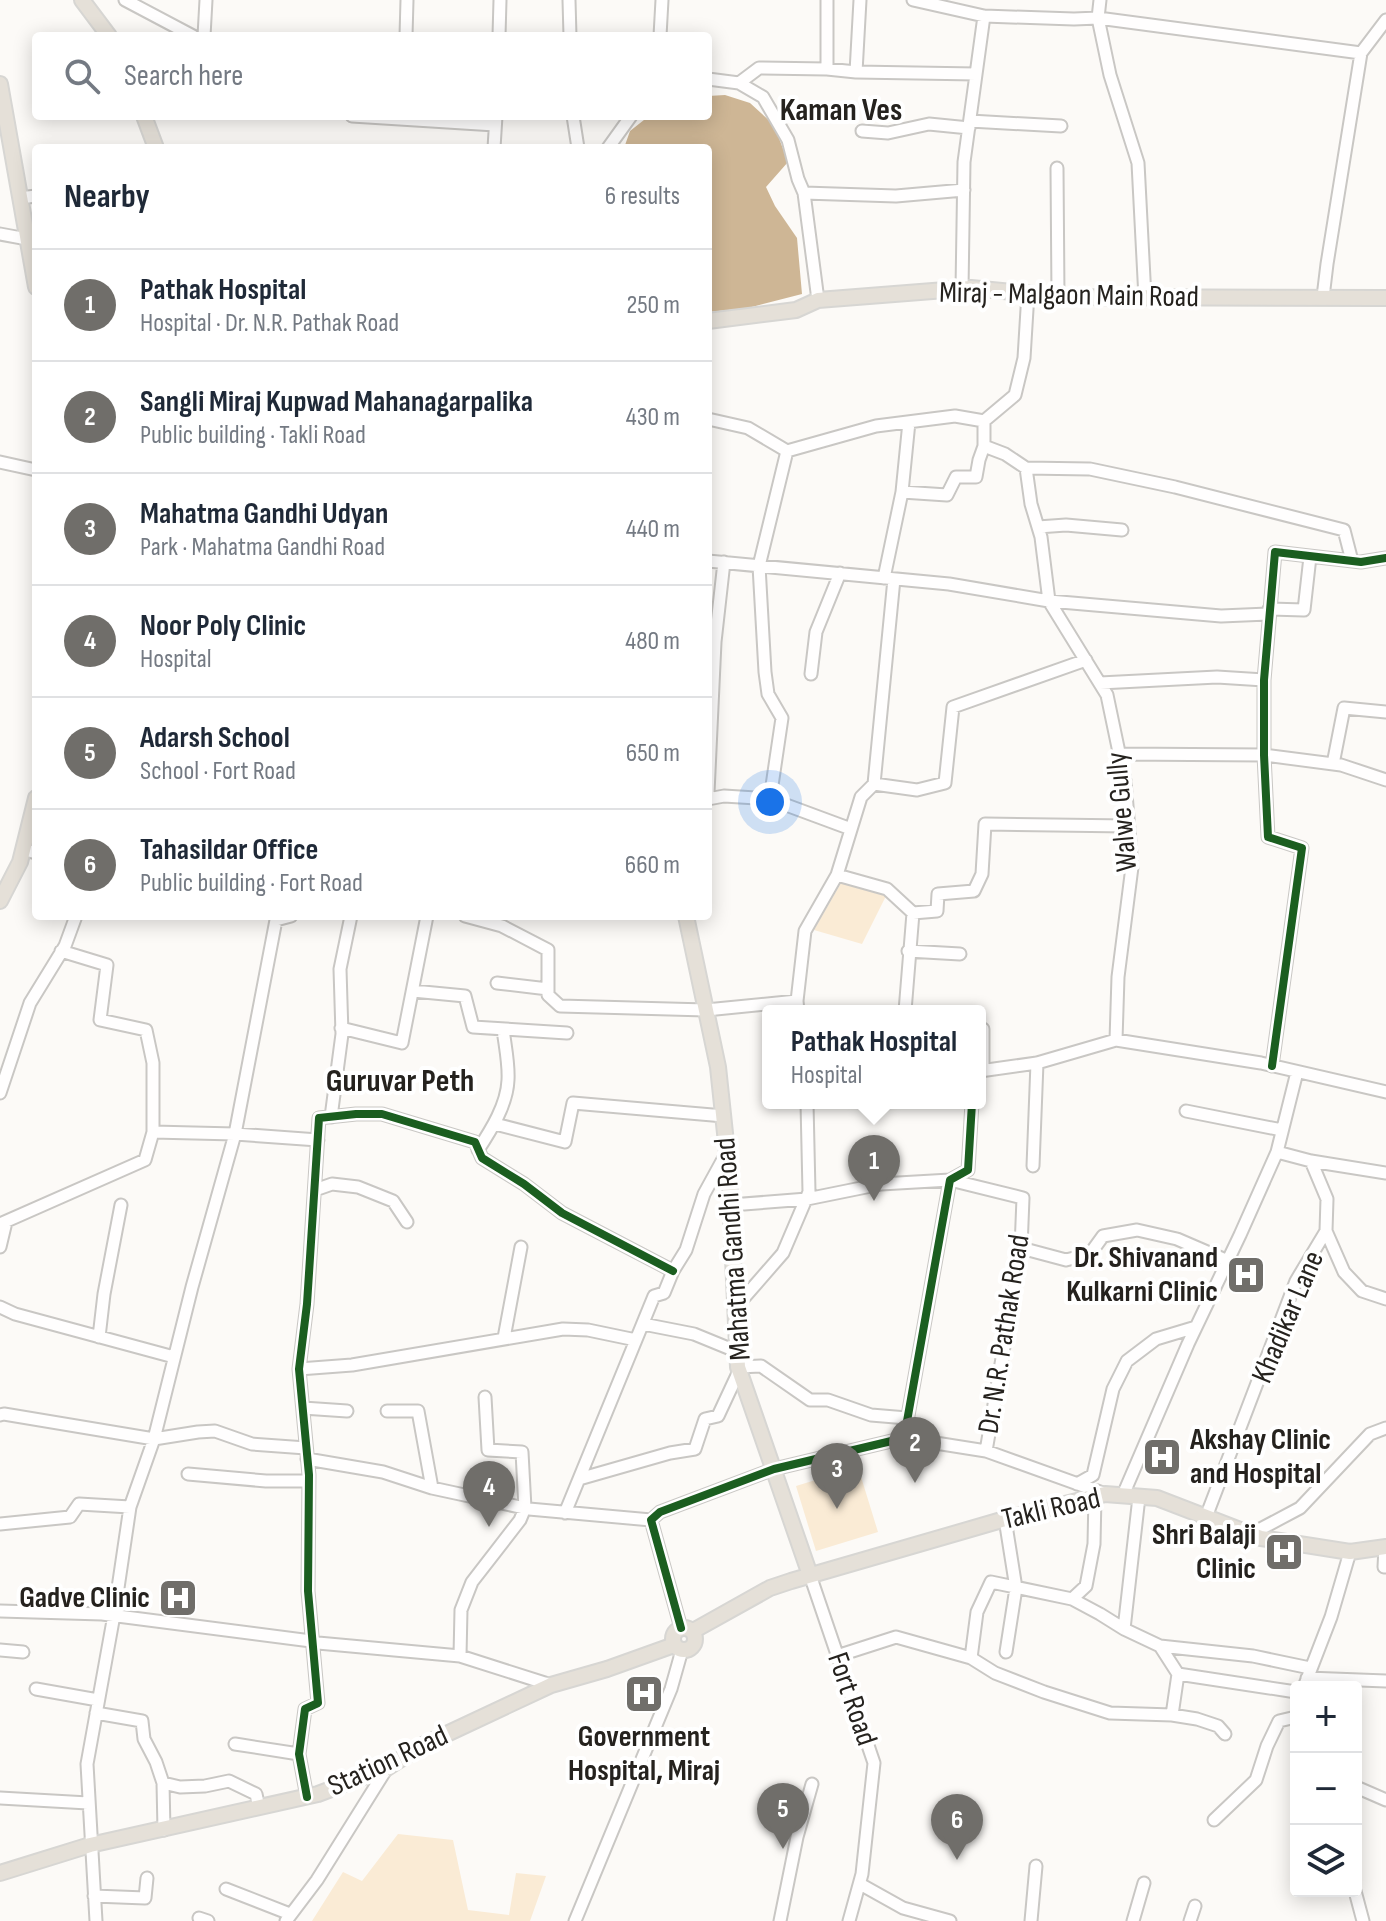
<!DOCTYPE html>
<meta charset="utf-8">
<style>
:root{--surface:#fff;--page:#f2f2f3;--text:#1f2937;--muted:#747a83;--line:#e0e1e3;--accent:#706e6a}
body{margin:0;font-family:"Sofia Sans Condensed",sans-serif;background:var(--page);color:var(--text)}
.controls{position:absolute;right:24px;bottom:24px;display:grid;overflow:hidden;border-radius:8px;box-shadow:0 4px 20px #0003}
.controls button{width:72px;height:72px;display:grid;place-items:center;padding:0;border:0;border-bottom:2px solid var(--line);background:var(--surface);color:var(--text);font:40px sans-serif}
.you{position:absolute;left:770px;top:802px;width:28px;height:28px;margin:-20px;border:6px solid #fff;border-radius:50%;background:#1a73e8;box-shadow:0 0 0 12px #1a73e833}
.badge{display:grid;place-items:center;width:52px;height:52px;border-radius:50%;background:var(--accent);color:#fff;font-size:26px;font-weight:700}
.pin{position:absolute;translate:-50% -66px;filter:drop-shadow(0 2px 4px #0008)}
.pin::after{content:'';position:absolute;top:42px;width:28px;height:24px;background:inherit;clip-path:polygon(0 0,100% 0,50% 100%)}
.popup{position:absolute;left:762px;top:1005px;width:224px;height:104px;box-sizing:border-box;display:grid;place-content:center;border-radius:8px;background:var(--surface);filter:drop-shadow(0 2px 6px #0005);font-size:26px;white-space:nowrap;color:var(--muted)}
.popup b{font-size:30px;color:var(--text)}
.popup::after{content:'';position:absolute;left:50%;top:100%;margin-left:-16px;border:16px solid transparent;border-top-color:var(--surface)}
.list{margin:0;padding:0;list-style:none}
h2{display:flex;justify-content:space-between;align-items:center;height:104px;margin:0;padding:0 32px;font-size:34px}
h2 small{font-size:26px;font-weight:400;color:var(--muted)}
.list li{display:grid;grid-template-columns:52px 1fr auto;gap:24px;align-items:center;box-sizing:border-box;height:112px;padding:0 32px;border-top:2px solid var(--line)}
.list b{display:block;font-size:30px;white-space:nowrap}
.list p{margin:0;font-size:26px;white-space:nowrap;color:var(--muted)}
.list em{font-size:26px;font-style:normal;color:var(--muted)}
.icon{flex:none;width:44px;height:44px;fill:none;stroke:currentColor;stroke-width:2;stroke-linecap:round;stroke-linejoin:round}
.map{position:relative;flex:none;width:1386px;height:1921px;overflow:hidden}
.search{position:absolute;background:var(--surface);box-shadow:0 4px 20px #0003;left:32px;top:32px;width:680px;height:88px;display:flex;align-items:center;gap:20px;box-sizing:border-box;padding:0 28px;border-radius:8px;color:var(--muted);font-size:30px}
.panel{position:absolute;background:var(--surface);box-shadow:0 4px 20px #0003;left:32px;top:144px;width:680px;height:776px;border-radius:8px}
.map>svg:first-child{display:block}
</style>
<div class="map">
<svg width="1386" height="1921" viewBox="0 0 1386 1921">
<rect width="100%" height="100%" fill="#fcfaf7"/>
<path fill="#faebd5" d="M841,883L886,896L862,944L814,930Z
M858,1467L878,1532L816,1551L796,1486Z
M398,1834L453,1840L468,1910L509,1915L516,1873L546,1876L530,1921H312L343,1872L362,1881Z"/>
<path fill="#ceb695" d="M725,95L750,103L774,125L788,162L766,187L775,206L797,238L802,294L748,308L708,312V148H624L630,131L649,116H708V96Z"/>
<g fill="none" stroke-linecap="round" stroke-linejoin="round">
<defs>
<path id="minor" d="M125,0L193,36
M569,0L570,36
M827,0V69L856,72
M860,0L856,72L976,74
M913,0L984,16L1074,19L1098,18L1361,53
M1100,0L1098,18L1110,75L1138,163L1145,298
M204,36L206,0
M406,36L407,0
M499,36L500,0
M660,36L662,0
M708,79L739,83L763,97L788,140L798,179L804,193L818,300
M739,83L759,68L827,69
M352,116L495,125
M573,116L578,148
M970,121L1061,126
M862,131L888,133L929,124L969,128
M494,148L496,116
M608,148L631,116
M1057,168L1058,296
M804,193L896,196L964,190
M20,198L36,196
M0,234L27,239
M962,289L964,162L984,16
M1028,293L1024,358L1015,395L984,421V446L1005,454L1026,468L1090,469L1175,487L1344,530L1352,561
M1323,297L1327,264L1361,53L1386,20
M708,419L748,428L787,451
M787,451L876,426L955,416L984,421
M0,462L36,470
M1026,468L1031,504L1041,537L1049,601L1107,695L1125,781L1132,867L1118,977L1116,1040
M902,492L947,495L956,477H976L979,460L984,446
M1038,527L1066,525L1122,530
M708,561L949,584L1049,601L1221,616L1268,614
M884,578L902,492L909,422
M1269,609L1304,610L1310,557
M811,674L816,632L840,573
M1100,683L1217,677L1264,680
M1119,754L1264,755L1341,765L1386,780
M1333,764L1344,708L1386,712
M874,784L917,790L945,783L953,707L1086,660
M708,793L715,642L724,562
M708,799L724,796L770,799L851,829
M770,799L782,718L768,694L765,672L759,566L787,451
M23,849L36,853
M837,875L887,889L913,913L937,911L938,894L974,891L982,874L985,824L1128,826
M465,916L502,926L548,950V995L560,1006L706,1010L797,1001
M908,951L960,954
M497,983L548,989
M413,991L465,996L473,1027L567,1033
M798,1011L797,1001L805,931L837,875L861,797L874,784L894,579
M905,1011L913,913
M341,1028L402,1043L427,916
M1272,1066L1302,848L1268,837L1264,755V680L1275,552L1361,562L1386,558
M980,1071L1037,1063L1116,1040L1261,1063L1386,1092
M983,1071V1029
M0,1093L30,1003L65,946L76,916
M1186,1111L1282,1130
M331,1117L342,1034L340,969L351,916
M495,1124L565,1142L573,1103L724,1116
M153,1132L235,1134L318,1140
M478,1150C491,1130 507,1105 508,1080C509,1063 505,1046 503,1029
M1277,1152L1311,1161L1386,1173
M1033,1166L1037,1063
M315,1190L332,1184L358,1187L393,1201L407,1222
M731,1205L807,1199L881,1184L950,1180L1023,1198L1021,1248L986,1451
M0,1224L145,1160L153,1132V1063L146,1030L100,1020L107,965L61,951
M1326,1231L1344,1272L1362,1291L1386,1299
M0,1247L6,1222
M1021,1248L1066,1260L1090,1254L1103,1236L1137,1230L1177,1239L1228,1261
M0,1307L15,1314L174,1357
M735,1308L783,1253L809,1192L807,1103
M643,1324L694,1334L738,1352
M99,1337L104,1294L121,1205
M504,1338L521,1247
M738,1367L761,1366L810,1400H828L871,1415L907,1418
M299,1369L352,1365L563,1329L588,1330L636,1340
M303,1408L347,1411
M387,1411H418L432,1488
M0,1415L4,1414L154,1439L198,1432L215,1431L252,1444L306,1448
M904,1438L986,1451L1103,1493
M307,1459L383,1472L432,1488L529,1509L651,1520
M188,1474L266,1481H309
M579,1479L670,1453L695,1449L705,1419L718,1416L739,1371
M1077,1484L1093,1475L1113,1389L1127,1361L1156,1339L1196,1327
M1123,1495L1188,1344L1240,1235L1277,1152L1297,1072
M1139,1497L1124,1629L1160,1646L1253,1656L1310,1668
M565,1513L654,1296L664,1293L673,1271L686,1250L704,1194L727,1152
M1206,1517L1296,1281L1326,1231L1327,1199L1311,1161
M1005,1519L1016,1588L1006,1652
M0,1524L70,1517L79,1504L130,1507
M1251,1534L1300,1508L1370,1434L1386,1428
M1385,1547L1384,1567H1386
M810,1575L874,1763L862,1874L849,1921
M1072,1599L1100,1614L1124,1629
M0,1611L102,1614L311,1641L318,1643L460,1656L551,1685
M681,1628L651,1520L660,1512L774,1469L904,1438L950,1180L968,1170L972,1103
M1160,1646L1178,1674L1296,1692
M0,1650L23,1652
M460,1656L461,1610L472,1582L520,1520L525,1508L522,1452L488,1450L485,1397
M837,1656L896,1637L971,1658L995,1673L1044,1692L1110,1713L1172,1715L1197,1719L1218,1726L1225,1734
M971,1658L977,1612L991,1582L1072,1599L1086,1586L1094,1544L1095,1496
M1307,1678L1386,1681
M1304,1687L1331,1617L1350,1552
M36,1689L98,1700
M96,1713L142,1721L144,1739L156,1762L163,1783L180,1787L205,1786L229,1781L256,1794L259,1808
M1172,1715L1178,1674
M235,1744L299,1754
M163,1783L164,1830
M1356,1787L1386,1800
M307,1797L299,1754L305,1709L318,1703L308,1591L309,1475L299,1369L307,1304L319,1118L356,1114H382L475,1142L482,1158L524,1184L562,1213L673,1271
M0,1798L88,1803
M1214,1820L1256,1780L1267,1746L1279,1721L1296,1717
M860,1884L903,1908L950,1921
M226,1889L290,1914
M1355,1891L1363,1921
M94,1896L145,1898L147,1878
M199,1918L208,1921
M96,1921L87,1764L114,1615L130,1507L154,1439L192,1287L235,1134L276,920L291,916
M286,1921L317,1880L387,1768
M575,1921L671,1689L682,1650
M780,1921L797,1837L812,1784
M1031,1921L1036,1866
M1133,1921L1144,1883
M1190,1921L1195,1906"/>
<path id="major" d="M82,0L109,36
M0,84L36,287
M144,116L156,148
M708,321L796,310L818,300L971,288L1064,297L1386,298
M0,901L20,862L36,798
M686,916L718,1067L729,1171L738,1367L810,1575
M673 1639a11 11 0 1 1 22 0a11 11 0 1 1-22 0Z
M693,1631L770,1588L791,1581L1005,1519L1105,1494L1157,1498L1261,1538L1350,1552L1386,1547
M0,1873L90,1845L318,1794L387,1768L421,1746L551,1685L607,1669L674,1645"/>
</defs>
<use href="#minor" stroke="#c9c7c4" stroke-width="15"/>
<use href="#major" stroke="#d7d6d3" stroke-width="18"/>
<use href="#minor" stroke="#fffefe" stroke-width="11"/>
<use href="#major" stroke="#e5e0d8" stroke-width="14"/>
<defs>
<path id="cycleway" d="M1272,1066L1302,848L1268,837L1264,755V680L1275,552L1361,562L1386,558
M681,1628L651,1520L660,1512L774,1469L904,1438L950,1180L968,1170L972,1103
M307,1797L299,1754L305,1709L318,1703L308,1591L309,1475L299,1369L307,1304L319,1118L356,1114H382L475,1142L482,1158L524,1184L562,1213L673,1271"/>
</defs>
<use href="#cycleway" stroke="#fff" stroke-width="13"/>
<use href="#cycleway" stroke="#1b5e20" stroke-width="8"/>
</g>
<defs>
<symbol id="hospital-square" viewBox="-11 -11 22 22"><rect x="-9" y="-9" width="18" height="18" rx="4" fill="#706e6a" stroke="#fff"/><path d="M-5-5h3v3.5h4V-5h3V5h-3V1.5h-4V5h-3Z" fill="#fff"/></symbol>
</defs>
<g fill-rule="evenodd">
<use href="#hospital-square" x="1224" y="1253" width="44" height="44"/>
<use href="#hospital-square" x="1140" y="1435" width="44" height="44"/>
<use href="#hospital-square" x="1262" y="1530" width="44" height="44"/>
<use href="#hospital-square" x="156" y="1576" width="44" height="44"/>
<use href="#hospital-square" x="622" y="1672" width="44" height="44"/>
</g>
<g text-anchor="middle" dominant-baseline="central" stroke-width="8" stroke-linejoin="round" paint-order="stroke">
<g font-size="30" fill="#25221e" stroke="#fff">
<text transform="translate(1069 295) rotate(1)">Miraj - Malgaon Main Road</text>
<text transform="translate(1122 812) rotate(-95)">Walwe Gully</text>
<text transform="translate(733 1249) rotate(-94)">Mahatma Gandhi Road</text>
<text transform="translate(1288 1317) rotate(-67)">Khadikar Lane</text>
<text transform="translate(1004 1334) rotate(-81)">Dr. N.R. Pathak Road</text>
<text transform="translate(1051 1509) rotate(-13)">Takli Road</text>
<text transform="translate(852 1699) rotate(71)">Fort Road</text>
<text transform="translate(388 1761) rotate(-25)">Station Road</text>
</g>
<g font-size="30" font-weight="bold" fill="#25221e" stroke="#fff" text-anchor="end">
<text x="1218" y="1258">Dr. Shivanand<tspan x="1218" dy="34">Kulkarni Clinic</tspan></text>
<text x="1190" y="1440" text-anchor="start">Akshay Clinic<tspan x="1190" dy="34">and Hospital</tspan></text>
<text x="1256" y="1535">Shri Balaji<tspan x="1256" dy="34">Clinic</tspan></text>
<text x="150" y="1598">Gadve Clinic</text>
<text x="644" y="1737" text-anchor="middle">Government<tspan x="644" dy="34">Hospital, Miraj</tspan></text>
</g>
<g font-size="32" font-weight="bold" fill="#25221e" stroke="#fff">
<text x="841" y="110">Kaman Ves</text>
<text x="400" y="1081">Guruvar Peth</text>
</g>
</g>
</svg>
<div class="controls">
<button>+</button>
<button>−</button>
<button><svg class="icon" aria-label="layers" viewBox="0 0 24 24"><path d="M12 4l9 5-9 5-9-5zM3 14l9 5 9-5"/></svg></button>
</div>
<div class="you"></div>
<div class="pin badge" style="left:874px;top:1201px">1</div>
<div class="popup"><b>Pathak Hospital</b>Hospital</div>
<div class="pin badge" style="left:915px;top:1483px">2</div>
<div class="pin badge" style="left:837px;top:1509px">3</div>
<div class="pin badge" style="left:489px;top:1527px">4</div>
<div class="pin badge" style="left:783px;top:1849px">5</div>
<div class="pin badge" style="left:957px;top:1860px">6</div>
<div class="search"><svg class="icon" aria-label="search" viewBox="0 0 24 24"><circle cx="10" cy="10" r="6"/><path d="M15 15l6 6"/></svg>Search here</div>
<section class="panel">
<h2>Nearby<small>6 results</small></h2>
<ul class="list">
<li><span class="badge">1</span><div><b>Pathak Hospital</b><p>Hospital · Dr. N.R. Pathak Road</p></div><em>250 m</em></li>
<li><span class="badge">2</span><div><b>Sangli Miraj Kupwad Mahanagarpalika</b><p>Public building · Takli Road</p></div><em>430 m</em></li>
<li><span class="badge">3</span><div><b>Mahatma Gandhi Udyan</b><p>Park · Mahatma Gandhi Road</p></div><em>440 m</em></li>
<li><span class="badge">4</span><div><b>Noor Poly Clinic</b><p>Hospital</p></div><em>480 m</em></li>
<li><span class="badge">5</span><div><b>Adarsh School</b><p>School · Fort Road</p></div><em>650 m</em></li>
<li><span class="badge">6</span><div><b>Tahasildar Office</b><p>Public building · Fort Road</p></div><em>660 m</em></li>
</ul>
</section>
</div>
